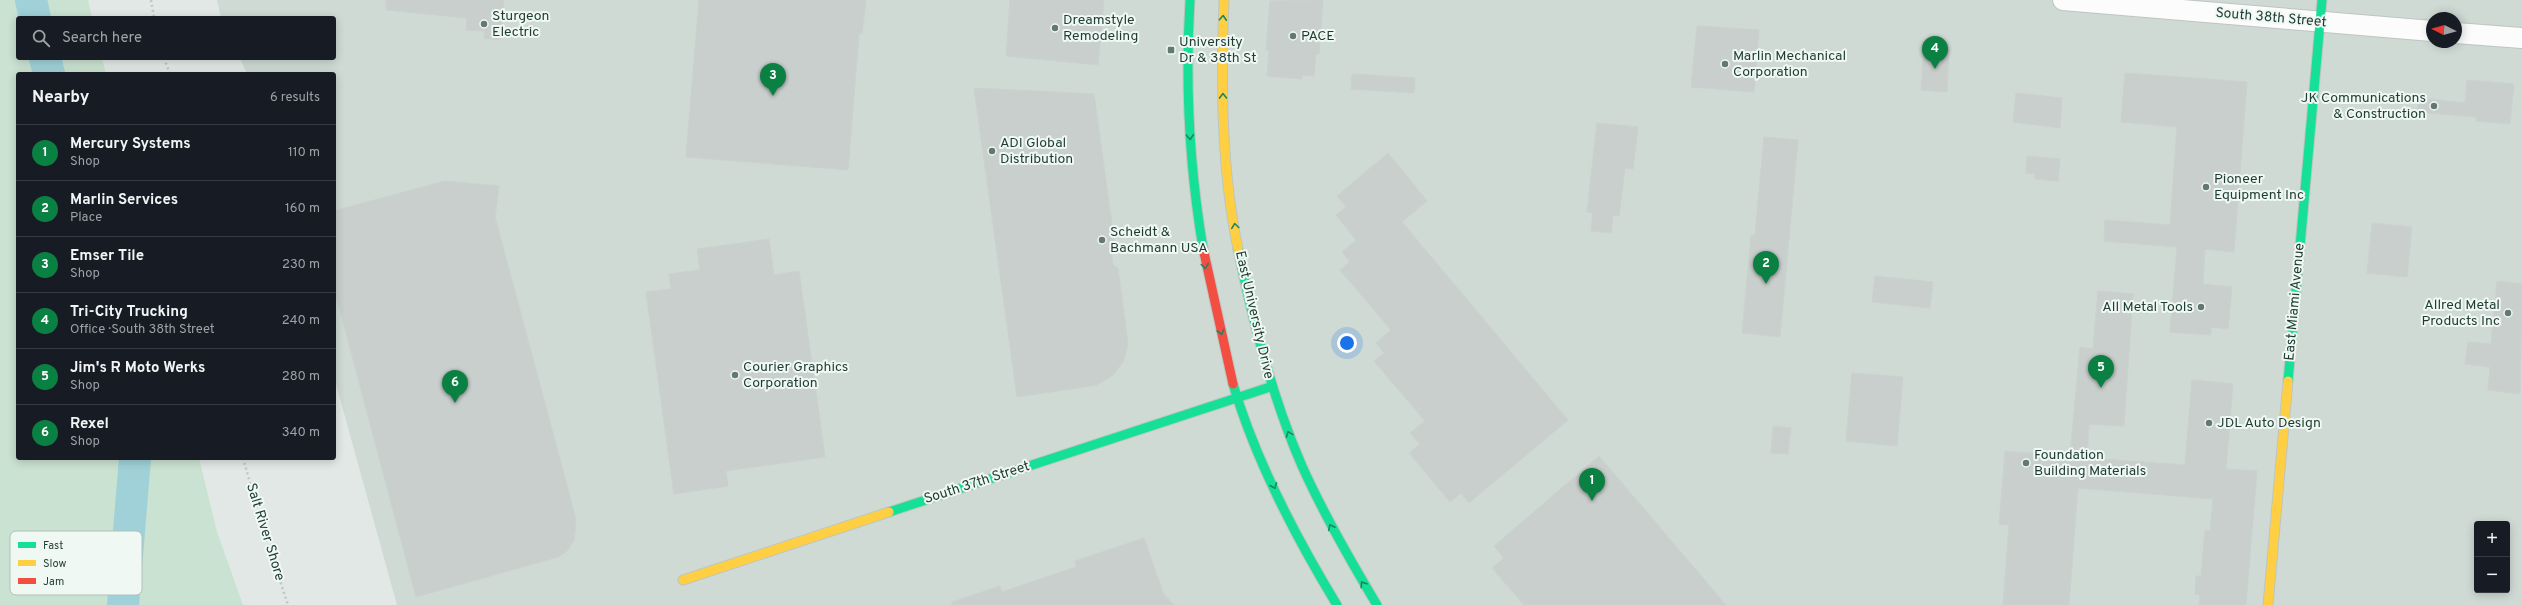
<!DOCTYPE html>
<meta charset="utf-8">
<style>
:root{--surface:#171b24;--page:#242831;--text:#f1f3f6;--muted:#9ea1a6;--line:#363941;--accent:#0b8043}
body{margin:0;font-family:Overpass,sans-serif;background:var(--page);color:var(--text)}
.controls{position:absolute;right:12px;bottom:12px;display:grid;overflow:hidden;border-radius:4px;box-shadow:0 2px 10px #0003}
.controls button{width:36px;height:36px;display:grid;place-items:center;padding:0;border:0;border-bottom:1px solid var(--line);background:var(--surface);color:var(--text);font:20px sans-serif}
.compass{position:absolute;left:2426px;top:12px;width:36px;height:36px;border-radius:50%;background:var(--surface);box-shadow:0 2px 10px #0003;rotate:275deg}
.you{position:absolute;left:1347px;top:343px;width:14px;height:14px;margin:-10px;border:3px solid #fff;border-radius:50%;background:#1a73e8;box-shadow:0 0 0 6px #1a73e833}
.badge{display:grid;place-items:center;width:26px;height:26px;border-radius:50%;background:var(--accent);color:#fff;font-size:13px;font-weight:700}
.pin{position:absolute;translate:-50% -33px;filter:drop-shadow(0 1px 2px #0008)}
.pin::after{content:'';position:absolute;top:21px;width:14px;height:12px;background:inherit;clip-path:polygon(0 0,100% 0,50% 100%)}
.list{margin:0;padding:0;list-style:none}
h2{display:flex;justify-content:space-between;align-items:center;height:52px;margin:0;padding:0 16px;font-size:17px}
h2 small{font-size:13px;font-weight:400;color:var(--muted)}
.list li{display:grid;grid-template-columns:26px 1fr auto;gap:12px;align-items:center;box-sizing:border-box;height:56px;padding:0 16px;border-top:1px solid var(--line)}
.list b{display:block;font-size:15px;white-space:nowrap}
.list p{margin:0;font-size:13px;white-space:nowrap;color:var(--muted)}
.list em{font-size:13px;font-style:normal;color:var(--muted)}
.icon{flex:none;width:22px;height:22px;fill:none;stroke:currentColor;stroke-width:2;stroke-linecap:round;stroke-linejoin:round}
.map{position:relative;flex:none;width:2522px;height:605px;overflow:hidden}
.search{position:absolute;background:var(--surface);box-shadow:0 2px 10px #0003;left:16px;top:16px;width:320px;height:44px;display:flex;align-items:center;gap:10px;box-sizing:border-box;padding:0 14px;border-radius:4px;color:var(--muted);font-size:15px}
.panel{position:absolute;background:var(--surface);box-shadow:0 2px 10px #0003;left:16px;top:72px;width:320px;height:388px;border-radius:4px}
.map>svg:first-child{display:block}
</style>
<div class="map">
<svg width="2522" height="605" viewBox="0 0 2522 605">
<rect width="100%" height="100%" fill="#e2e8e5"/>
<path fill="#cfdad5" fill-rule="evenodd" d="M217,0H2522V605H397L334,377V74H247L240,58H334V18H221ZM2432,18H2456V42H2432ZM2477,524H2507V590H2477Z"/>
<path fill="#cae2d1" d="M0,0H88L92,18H18V58H102L106,74H18V458H199L217,532L243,605H0Z"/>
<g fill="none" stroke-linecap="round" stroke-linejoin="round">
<path stroke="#a0d1d8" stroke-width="32" d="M31,0L35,18
M45,58L49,74
M123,605L135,458"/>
</g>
<path fill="#c9cfcd" stroke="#cbd1ce" d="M386,0H504L500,40L484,38L485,31L466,30L467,18L386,10Z
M699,0H866L862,34H859L848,170L686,157Z
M1010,0H1104L1098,65L1006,56Z
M1323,0L1319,54H1316L1314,76L1302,75V79L1267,76L1269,50H1266L1270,1Z
M1697,26L1759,30L1754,92L1691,87Z
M1924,46L1949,47L1947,92L1921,90Z
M2125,73L2247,82L2234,252L2205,249L2203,284L2232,287L2228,329L2211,327V335L2170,332L2177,247L2104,241L2105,220L2170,225L2177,127L2121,122Z
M1352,74L1415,78L1414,93L1351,89Z
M2467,80L2514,84L2510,124L2476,121V117L2417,112L2419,98L2465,103Z
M974,88L1094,94L1115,247L1111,251L1113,265L1118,268L1128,345L1123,362L1112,376L1097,385L1017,397Z
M2016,93L2062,98L2060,128L2013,122Z
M1597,123L1638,127L1633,169L1625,168L1619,216L1613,215L1611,233L1591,231L1593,213L1587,212Z
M1764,137L1798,140L1780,337L1742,333L1751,235L1755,236Z
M1388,153L1427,201L1402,222L1568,420L1469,503L1461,493L1450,502L1409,453L1420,444L1410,433L1425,421L1374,361L1384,353L1376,343L1391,330L1340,270L1350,262L1342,252L1356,240L1336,215L1346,207L1337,196Z
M2027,156L2060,159L2058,181L2035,179V174L2026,173Z
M445,181L499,186L495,217L576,519L575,532L574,540L567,551L558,557L416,597L334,288V211Z
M2372,223L2412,227L2407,277L2367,273Z
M769,239L774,275L799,271L825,457L726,471L728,486L674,494L646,292L671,289L669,274L700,270L697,249Z
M1875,276L1933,282L1930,308L1872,302Z
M2497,281L2522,284L2520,394L2488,390L2490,367L2465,364L2468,342L2491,344Z
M2098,291L2133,294L2129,352L2124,426L2089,424L2087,458L2185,465L2192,380L2233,384L2226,469L2257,471L2246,605H2199L2200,595L2195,594L2196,576H2201L2205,530L2210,531L2213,499L2078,488L2069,605H2003L2009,525L1999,524L2005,451L2070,456L2080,347L2093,349Z
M1852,373L1903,377L1897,446L1846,441Z
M1773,426L1791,428L1788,454L1771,453Z
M1599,456L1726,605H1524L1492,568L1504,558L1494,546Z
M1144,538L1163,593L1174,605H952V602L1000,586L1002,592L1076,567L1075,561Z"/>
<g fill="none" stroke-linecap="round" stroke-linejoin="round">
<defs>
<path id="street" d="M2063,0L2432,31
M2456,33L2522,38"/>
<path id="fast" d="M1190,0C1185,84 1189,165 1203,248
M1238,249C1253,323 1272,397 1302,466C1324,515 1350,560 1377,605
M2288,381L2322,0
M1233,384C1256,462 1295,536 1337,605
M889,512L1270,387"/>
<path id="slow" d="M1224,0C1221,83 1221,167 1238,249
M683,580L889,512
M2268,605L2288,381"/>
<path id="jam" d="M1203,248L1233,384"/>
</defs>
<use href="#street" stroke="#bfc5c2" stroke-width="22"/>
<use href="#fast" stroke="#bdc6c2" stroke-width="11"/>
<use href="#slow" stroke="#bdc6c2" stroke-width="11"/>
<use href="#jam" stroke="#bdc6c2" stroke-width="11"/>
<path stroke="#bfc8c4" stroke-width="2.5" stroke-dasharray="2 3" stroke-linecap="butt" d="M151,0L154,18
M164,58L170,74
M243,458L263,529L288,605"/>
<use href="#street" stroke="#fbfcfb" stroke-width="20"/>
<use href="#fast" stroke="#16e098" stroke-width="9"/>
<use href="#slow" stroke="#ffcf43" stroke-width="9"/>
<use href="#jam" stroke="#f24e42" stroke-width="9"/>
</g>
<defs><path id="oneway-chevron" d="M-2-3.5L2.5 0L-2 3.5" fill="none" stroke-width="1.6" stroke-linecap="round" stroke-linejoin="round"/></defs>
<g stroke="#1b8661">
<use href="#oneway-chevron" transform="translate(1223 18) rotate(-86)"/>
<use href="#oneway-chevron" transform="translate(1223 96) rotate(-91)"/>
<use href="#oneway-chevron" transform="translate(1190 137) rotate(87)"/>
<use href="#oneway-chevron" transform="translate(1235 226) rotate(-98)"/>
<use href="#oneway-chevron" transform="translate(1205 266) rotate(82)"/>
<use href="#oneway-chevron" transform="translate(1221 332) rotate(76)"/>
<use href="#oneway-chevron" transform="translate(1289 434) rotate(-111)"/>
<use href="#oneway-chevron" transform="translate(1274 486) rotate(67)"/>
<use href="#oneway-chevron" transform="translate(1331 527) rotate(-117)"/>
<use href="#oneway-chevron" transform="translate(1363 584) rotate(-123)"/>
</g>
<g fill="#637872" stroke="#f0f8f4" stroke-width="1.5">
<circle cx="484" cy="24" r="4"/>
<circle cx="1055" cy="28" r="4"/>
<circle cx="1293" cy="36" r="4"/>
<rect x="1167" y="46" width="8" height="8" rx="2"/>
<circle cx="1725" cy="64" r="4"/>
<circle cx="2434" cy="106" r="4"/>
<circle cx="992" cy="151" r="4"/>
<circle cx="2206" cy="187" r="4"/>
<circle cx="1102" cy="240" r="4"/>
<circle cx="2201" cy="307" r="4"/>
<circle cx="2508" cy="313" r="4"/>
<circle cx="735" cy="375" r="4"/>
<circle cx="2209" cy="423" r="4"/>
<circle cx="2026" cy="463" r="4"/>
</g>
<g text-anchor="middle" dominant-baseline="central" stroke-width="4" stroke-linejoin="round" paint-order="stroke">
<g font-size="14" fill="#1f3c34" stroke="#f0f8f4" text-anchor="start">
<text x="492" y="16">Sturgeon<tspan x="492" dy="16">Electric</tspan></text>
<text x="1063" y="20">Dreamstyle<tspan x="1063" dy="16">Remodeling</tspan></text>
<text x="1301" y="36">PACE</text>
<text x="1179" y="42">University<tspan x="1179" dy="16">Dr &amp; 38th St</tspan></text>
<text x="1733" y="56">Marlin Mechanical<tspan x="1733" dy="16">Corporation</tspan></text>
<text x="2426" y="98" text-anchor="end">JK Communications<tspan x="2426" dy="16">&amp; Construction</tspan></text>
<text x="1000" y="143">ADI Global<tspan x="1000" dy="16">Distribution</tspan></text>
<text x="2214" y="179">Pioneer<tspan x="2214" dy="16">Equipment Inc</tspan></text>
<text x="1110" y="232">Scheidt &amp;<tspan x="1110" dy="16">Bachmann USA</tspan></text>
<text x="2500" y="305" text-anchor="end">Allred Metal<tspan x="2500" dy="16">Products Inc</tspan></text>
<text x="2193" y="307" text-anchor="end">All Metal Tools</text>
<text x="743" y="367">Courier Graphics<tspan x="743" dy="16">Corporation</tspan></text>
<text x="2217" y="423">JDL Auto Design</text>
<text x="2034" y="455">Foundation<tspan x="2034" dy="16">Building Materials</tspan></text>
</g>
<g font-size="14" fill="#1f3c34" stroke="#f0f8f4">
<text transform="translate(2271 18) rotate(5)">South 38th Street</text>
<text transform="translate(2295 302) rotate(-85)">East Miami Avenue</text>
<text transform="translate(1254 315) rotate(77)">East University Drive</text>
<text transform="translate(977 483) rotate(-18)">South 37th Street</text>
<text transform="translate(265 532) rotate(73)">Salt River Shore</text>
</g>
</g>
<rect x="10" y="531" width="132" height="64" rx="6" fill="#f0f8f4" stroke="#b1c0ba" stroke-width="1"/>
<rect x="18" y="542" width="18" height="6" fill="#16e098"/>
<rect x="18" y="560" width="18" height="6" fill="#ffcf43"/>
<rect x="18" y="578" width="18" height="6" fill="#f24e42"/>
<g font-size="11" fill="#1f3c34">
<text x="43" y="549">Fast</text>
<text x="43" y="567">Slow</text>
<text x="43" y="585">Jam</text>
</g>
</svg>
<div class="controls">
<button>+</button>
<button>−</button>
</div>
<svg class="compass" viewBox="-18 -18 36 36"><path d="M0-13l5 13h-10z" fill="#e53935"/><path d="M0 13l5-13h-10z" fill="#9ea1a6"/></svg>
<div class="you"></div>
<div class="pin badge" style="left:1592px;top:501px">1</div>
<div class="pin badge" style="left:1766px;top:284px">2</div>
<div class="pin badge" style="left:773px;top:96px">3</div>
<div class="pin badge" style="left:1935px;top:69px">4</div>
<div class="pin badge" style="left:2101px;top:388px">5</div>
<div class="pin badge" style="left:455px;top:403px">6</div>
<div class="search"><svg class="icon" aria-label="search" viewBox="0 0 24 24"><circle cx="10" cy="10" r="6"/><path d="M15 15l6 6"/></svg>Search here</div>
<section class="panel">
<h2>Nearby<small>6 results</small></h2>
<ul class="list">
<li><span class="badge">1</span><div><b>Mercury Systems</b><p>Shop</p></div><em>110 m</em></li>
<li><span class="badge">2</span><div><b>Marlin Services</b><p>Place</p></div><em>160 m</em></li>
<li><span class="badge">3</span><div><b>Emser Tile</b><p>Shop</p></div><em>230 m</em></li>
<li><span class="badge">4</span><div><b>Tri-City Trucking</b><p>Office · South 38th Street</p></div><em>240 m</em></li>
<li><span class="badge">5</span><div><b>Jim's R Moto Werks</b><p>Shop</p></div><em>280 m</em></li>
<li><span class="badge">6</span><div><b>Rexel</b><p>Shop</p></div><em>340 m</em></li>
</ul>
</section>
</div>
